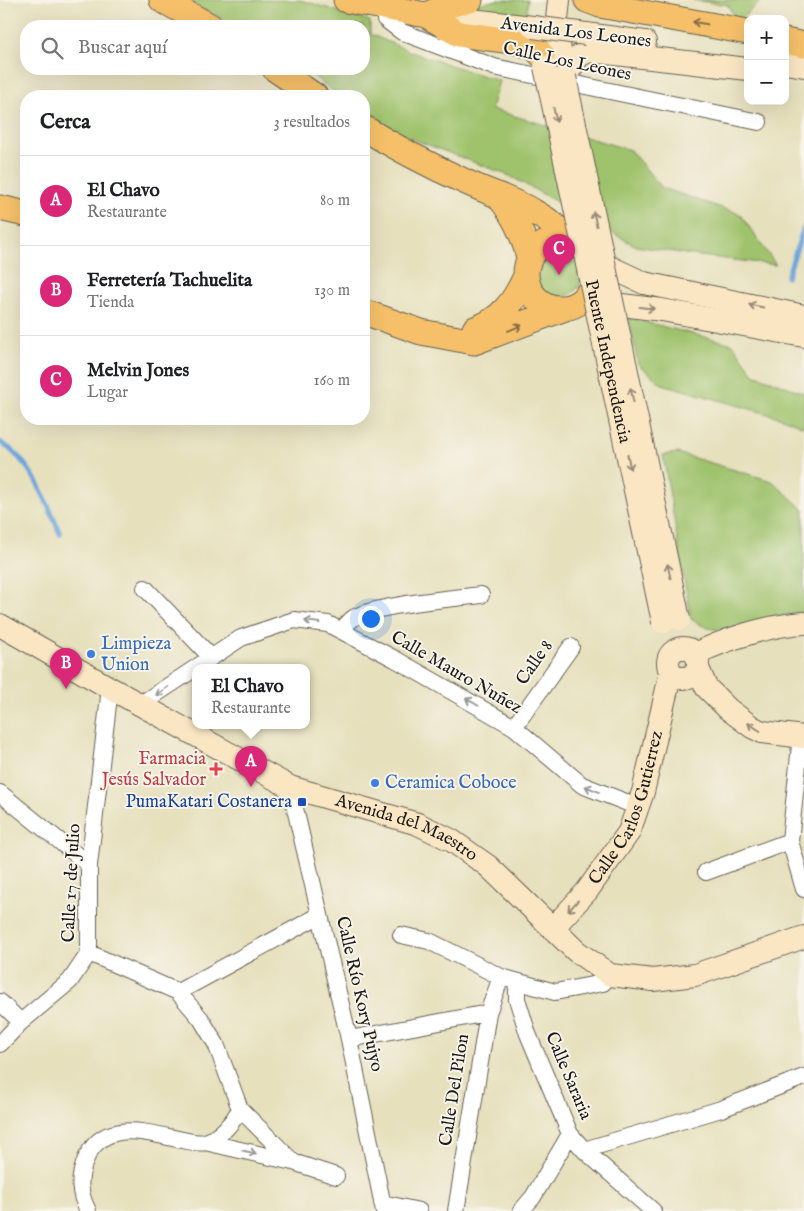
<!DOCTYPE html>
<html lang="es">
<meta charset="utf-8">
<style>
:root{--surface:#fff;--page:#f6f6f6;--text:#202124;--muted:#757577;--line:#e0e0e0;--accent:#db2777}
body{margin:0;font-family:"IM FELL English",serif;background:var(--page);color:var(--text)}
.controls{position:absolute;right:15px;top:15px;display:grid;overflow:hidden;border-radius:10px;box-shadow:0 5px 20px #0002}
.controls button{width:45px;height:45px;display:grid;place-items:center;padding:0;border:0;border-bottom:1px solid var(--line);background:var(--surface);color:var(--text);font:25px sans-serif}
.you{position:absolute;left:370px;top:618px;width:18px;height:18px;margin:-12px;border:4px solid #fff;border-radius:50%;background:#1a73e8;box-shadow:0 0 0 8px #1a73e833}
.badge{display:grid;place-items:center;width:32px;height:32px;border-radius:50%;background:var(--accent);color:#fff;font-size:16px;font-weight:700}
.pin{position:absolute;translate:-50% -41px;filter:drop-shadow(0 1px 2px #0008)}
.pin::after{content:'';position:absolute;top:26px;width:18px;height:15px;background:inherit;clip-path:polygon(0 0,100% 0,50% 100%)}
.popup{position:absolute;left:192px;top:664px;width:118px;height:65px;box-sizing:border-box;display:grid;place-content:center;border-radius:10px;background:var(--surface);filter:drop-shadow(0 1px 4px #0005);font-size:16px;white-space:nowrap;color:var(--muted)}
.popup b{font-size:19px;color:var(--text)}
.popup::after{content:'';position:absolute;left:50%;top:100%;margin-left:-10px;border:10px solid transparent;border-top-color:var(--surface)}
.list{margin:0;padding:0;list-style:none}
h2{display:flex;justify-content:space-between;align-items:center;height:65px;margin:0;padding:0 20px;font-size:21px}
h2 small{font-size:16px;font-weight:400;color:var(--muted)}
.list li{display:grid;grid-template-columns:32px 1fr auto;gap:15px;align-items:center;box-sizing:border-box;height:90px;padding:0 20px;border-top:1px solid var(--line)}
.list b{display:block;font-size:19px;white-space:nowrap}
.list p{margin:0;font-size:16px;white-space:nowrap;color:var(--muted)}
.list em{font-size:16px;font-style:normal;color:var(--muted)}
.icon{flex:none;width:28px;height:28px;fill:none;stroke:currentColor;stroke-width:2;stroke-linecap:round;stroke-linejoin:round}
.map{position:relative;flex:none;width:804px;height:1211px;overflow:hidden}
.search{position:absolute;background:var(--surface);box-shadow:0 5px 20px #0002;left:20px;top:20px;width:350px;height:55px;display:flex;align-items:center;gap:12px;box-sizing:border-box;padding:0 18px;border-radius:20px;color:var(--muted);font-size:19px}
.panel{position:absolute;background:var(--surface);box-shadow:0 5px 20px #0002;left:20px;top:90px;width:350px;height:335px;border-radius:20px}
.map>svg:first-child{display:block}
</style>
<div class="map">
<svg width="804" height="1211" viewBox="0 0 804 1211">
<rect width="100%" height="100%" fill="#f7f3e8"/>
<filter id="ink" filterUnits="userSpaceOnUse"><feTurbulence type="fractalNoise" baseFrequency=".02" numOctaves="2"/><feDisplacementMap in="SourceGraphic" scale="10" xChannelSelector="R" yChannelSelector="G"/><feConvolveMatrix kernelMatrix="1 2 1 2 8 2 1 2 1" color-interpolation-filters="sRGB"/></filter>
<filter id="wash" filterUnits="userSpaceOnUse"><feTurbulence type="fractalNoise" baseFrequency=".0096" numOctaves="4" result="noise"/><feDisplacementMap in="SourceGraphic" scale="20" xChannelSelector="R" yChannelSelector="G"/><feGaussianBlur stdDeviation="1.12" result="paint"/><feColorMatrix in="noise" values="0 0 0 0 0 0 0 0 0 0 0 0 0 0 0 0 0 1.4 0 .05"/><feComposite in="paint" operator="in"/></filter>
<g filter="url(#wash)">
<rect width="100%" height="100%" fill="#e7e0bd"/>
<path fill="#9fc26c" stroke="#5e6f44" d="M183,0H301L370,21V34L414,53L499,81L491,109L630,150L662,188L740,214L776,265L692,255L636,246L510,176L407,137L364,113V96H339L305,69H364V26H237Z
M497,0H528L526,15L459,8Z
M693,0H762L741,19L734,17L728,5Z
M535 273a24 24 0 1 1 48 0a24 24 0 1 1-48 0Z
M629,318L733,344L754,374L804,393V427L782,418L662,384L638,364Z
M677,453L772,481L804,510V612C774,613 736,635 708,628C702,626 696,622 691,619L663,455Z"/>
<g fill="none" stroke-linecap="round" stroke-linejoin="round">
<path stroke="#6da6dc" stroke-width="5" d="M787,277L804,227
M0,442C33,462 46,500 60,534"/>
</g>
</g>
<g filter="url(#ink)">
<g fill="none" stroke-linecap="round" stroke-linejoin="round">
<defs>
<path id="street" d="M386,9L385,19L402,32L494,67L759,122
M145,588L210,656
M341,631C345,626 350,620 355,617C381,604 450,599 481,595
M141,704L241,638L294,620L328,624L395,659L514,727L582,785L638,807
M514,727L571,647
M801,736L790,841L804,889
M290,787L349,1039L384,1211
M0,793L89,865
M706,872L790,841
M401,935L429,941L501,977L555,992L603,983L610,975
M517,982V999L528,1034L570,1134L584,1150L653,1211
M178,992L320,915
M0,1002L21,1022
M349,1039L488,1013
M0,1044L21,1022L70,981L89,953V865L110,688
M240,1109L293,1162
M205,1142L293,1162L336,1176
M584,1150L721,1109L804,1077
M382,1203L419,1211
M88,1211C79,1193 78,1180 85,1161C102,1117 147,1133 182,1140C189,1141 198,1144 205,1142C220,1138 233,1122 240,1109L216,1044L201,1019L178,992L89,953
M456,1211L488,1013L501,977
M521,1211L533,1197L570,1134"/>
<g id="secondary">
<path d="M559,0L556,29L565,77"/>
<path d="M427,15L533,27"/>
<path d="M586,34L645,42"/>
<path d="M785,63L804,66"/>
<path d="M565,77L579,56L589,51L748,69"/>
<path d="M591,254L612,268L644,283L804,316"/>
<path d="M582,300L662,310L804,336"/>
<path id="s1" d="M0,625L110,688L290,787L418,824L451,840L488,866L576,951L610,975L653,980L695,975L804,937"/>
<circle cx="683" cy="663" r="15"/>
<path d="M695,654C726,639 770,625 804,623"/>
<path d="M698,668L706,687L728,709L752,727L762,732L804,737"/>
<path id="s2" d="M553,928L587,891L629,832L643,792L671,672"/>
</g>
<path id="primary" d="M162,0L210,26
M346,0L426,15L459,34L519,42L535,48L542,55
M587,0L600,5L748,32
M426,15L452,4L470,0
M785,41L804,45
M275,69L315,96
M364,128C396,148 431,166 466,182C498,197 547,210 568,240
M500,198C515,217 523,234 529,257
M0,208L26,214
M526 274a34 34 0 1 1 68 0a34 34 0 1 1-68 0Z
M364,312L421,332L474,342L565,308
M475,329C501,320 514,302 525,278"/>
</defs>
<use href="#street" stroke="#636154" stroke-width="18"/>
<use href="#secondary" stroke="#636154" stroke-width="24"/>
<use href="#primary" stroke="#636154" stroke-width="27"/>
<use href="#street" stroke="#fff" stroke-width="16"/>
<use href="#secondary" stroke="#fbe6c4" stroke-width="22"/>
<use href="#primary" stroke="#f6c06b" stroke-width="25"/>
<defs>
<g id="secondary-bridge">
<path d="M533,27L586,34"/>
<path id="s3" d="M545,67L663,622"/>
<path d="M565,77L679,619"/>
</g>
</defs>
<use href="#secondary-bridge" stroke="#636154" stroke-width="24" stroke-linecap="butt"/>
<use href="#secondary-bridge" stroke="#fbe6c4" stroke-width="22"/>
</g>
<defs><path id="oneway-shaft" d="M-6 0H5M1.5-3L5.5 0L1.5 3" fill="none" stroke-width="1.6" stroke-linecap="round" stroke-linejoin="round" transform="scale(1.25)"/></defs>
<g stroke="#896e44">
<use href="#oneway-shaft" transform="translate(700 23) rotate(-170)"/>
<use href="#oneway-shaft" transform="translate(515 328) rotate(-22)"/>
</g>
<g stroke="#978b78">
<use href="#oneway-shaft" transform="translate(555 115) rotate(78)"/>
<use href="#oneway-shaft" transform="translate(595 219) rotate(-102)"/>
<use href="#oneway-shaft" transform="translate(756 306) rotate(-168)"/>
<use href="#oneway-shaft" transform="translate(647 308) rotate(7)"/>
<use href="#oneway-shaft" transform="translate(632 395) rotate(-102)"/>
<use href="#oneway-shaft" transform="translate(629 462) rotate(78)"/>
<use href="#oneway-shaft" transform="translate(669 571) rotate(-102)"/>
<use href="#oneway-shaft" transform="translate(754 727) rotate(-148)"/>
<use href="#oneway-shaft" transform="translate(573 906) rotate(132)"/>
</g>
<g stroke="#999">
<use href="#oneway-shaft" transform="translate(312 622) rotate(-172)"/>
<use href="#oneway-shaft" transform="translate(162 691) rotate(145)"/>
<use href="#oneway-shaft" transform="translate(472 702) rotate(-150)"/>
<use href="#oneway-shaft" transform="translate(592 789) rotate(-158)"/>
<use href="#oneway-shaft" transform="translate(249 1152) rotate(13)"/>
</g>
</g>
<g fill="#3f7fe0" stroke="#f7f3e8" stroke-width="2">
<circle cx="91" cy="654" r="5"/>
<circle cx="375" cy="783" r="5"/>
</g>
<path fill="#e0444e" stroke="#f7f3e8" stroke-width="2" d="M213.5 761.5h5v5h5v5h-5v5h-5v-5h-5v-5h5z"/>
<rect fill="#1a4fb4" stroke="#f7f3e8" stroke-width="2" x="297" y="797" width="10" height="10" rx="2.5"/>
<g text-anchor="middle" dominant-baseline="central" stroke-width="4" stroke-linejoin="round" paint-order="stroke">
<g font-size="18" fill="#1c1c1c" stroke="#f7f3e8">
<text transform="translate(576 33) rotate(7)">Avenida Los Leones</text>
<text transform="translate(567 62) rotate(12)">Calle Los Leones</text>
<text stroke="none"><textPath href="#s3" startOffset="301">Puente Independencia</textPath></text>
<text transform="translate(535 663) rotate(-55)">Calle 8</text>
<text transform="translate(456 673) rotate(30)">Calle Mauro Nuñez</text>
<text stroke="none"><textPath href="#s2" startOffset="144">Calle Carlos Gutierrez</textPath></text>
<text stroke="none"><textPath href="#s1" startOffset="456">Avenida del Maestro</textPath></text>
<text transform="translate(72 883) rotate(-87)">Calle 17 de Julio</text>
<text transform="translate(359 994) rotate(77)">Calle Río Kory Pujyo</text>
<text transform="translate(568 1076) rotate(67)">Calle Sararia</text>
<text transform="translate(455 1090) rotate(-81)">Calle Del Pilon</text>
</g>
<g font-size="18" fill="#366cbe" stroke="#f7f3e8" text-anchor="start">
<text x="101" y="644">Limpieza<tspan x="101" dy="21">Union</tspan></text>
<text x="385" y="783">Ceramica Coboce</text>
</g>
<g font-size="18" fill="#be3a42" stroke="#f7f3e8" text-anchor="end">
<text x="206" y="759">Farmacia<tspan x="206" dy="21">Jesús Salvador</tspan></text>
</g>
<g font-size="18" fill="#164399" stroke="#f7f3e8" text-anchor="end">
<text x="292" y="802">PumaKatari Costanera</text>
</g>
</g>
</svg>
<div class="controls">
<button>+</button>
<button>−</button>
</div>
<div class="you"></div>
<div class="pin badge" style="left:251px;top:787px">A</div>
<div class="popup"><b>El Chavo</b>Restaurante</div>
<div class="pin badge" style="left:66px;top:689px">B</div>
<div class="pin badge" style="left:559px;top:275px">C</div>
<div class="search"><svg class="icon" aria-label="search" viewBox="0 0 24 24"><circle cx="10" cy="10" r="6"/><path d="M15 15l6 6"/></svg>Buscar aquí</div>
<section class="panel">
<h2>Cerca<small>3 resultados</small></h2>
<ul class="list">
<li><span class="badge">A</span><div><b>El Chavo</b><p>Restaurante</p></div><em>80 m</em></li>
<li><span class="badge">B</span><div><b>Ferretería Tachuelita</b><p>Tienda</p></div><em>130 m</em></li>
<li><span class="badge">C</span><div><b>Melvin Jones</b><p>Lugar</p></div><em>160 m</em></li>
</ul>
</section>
</div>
